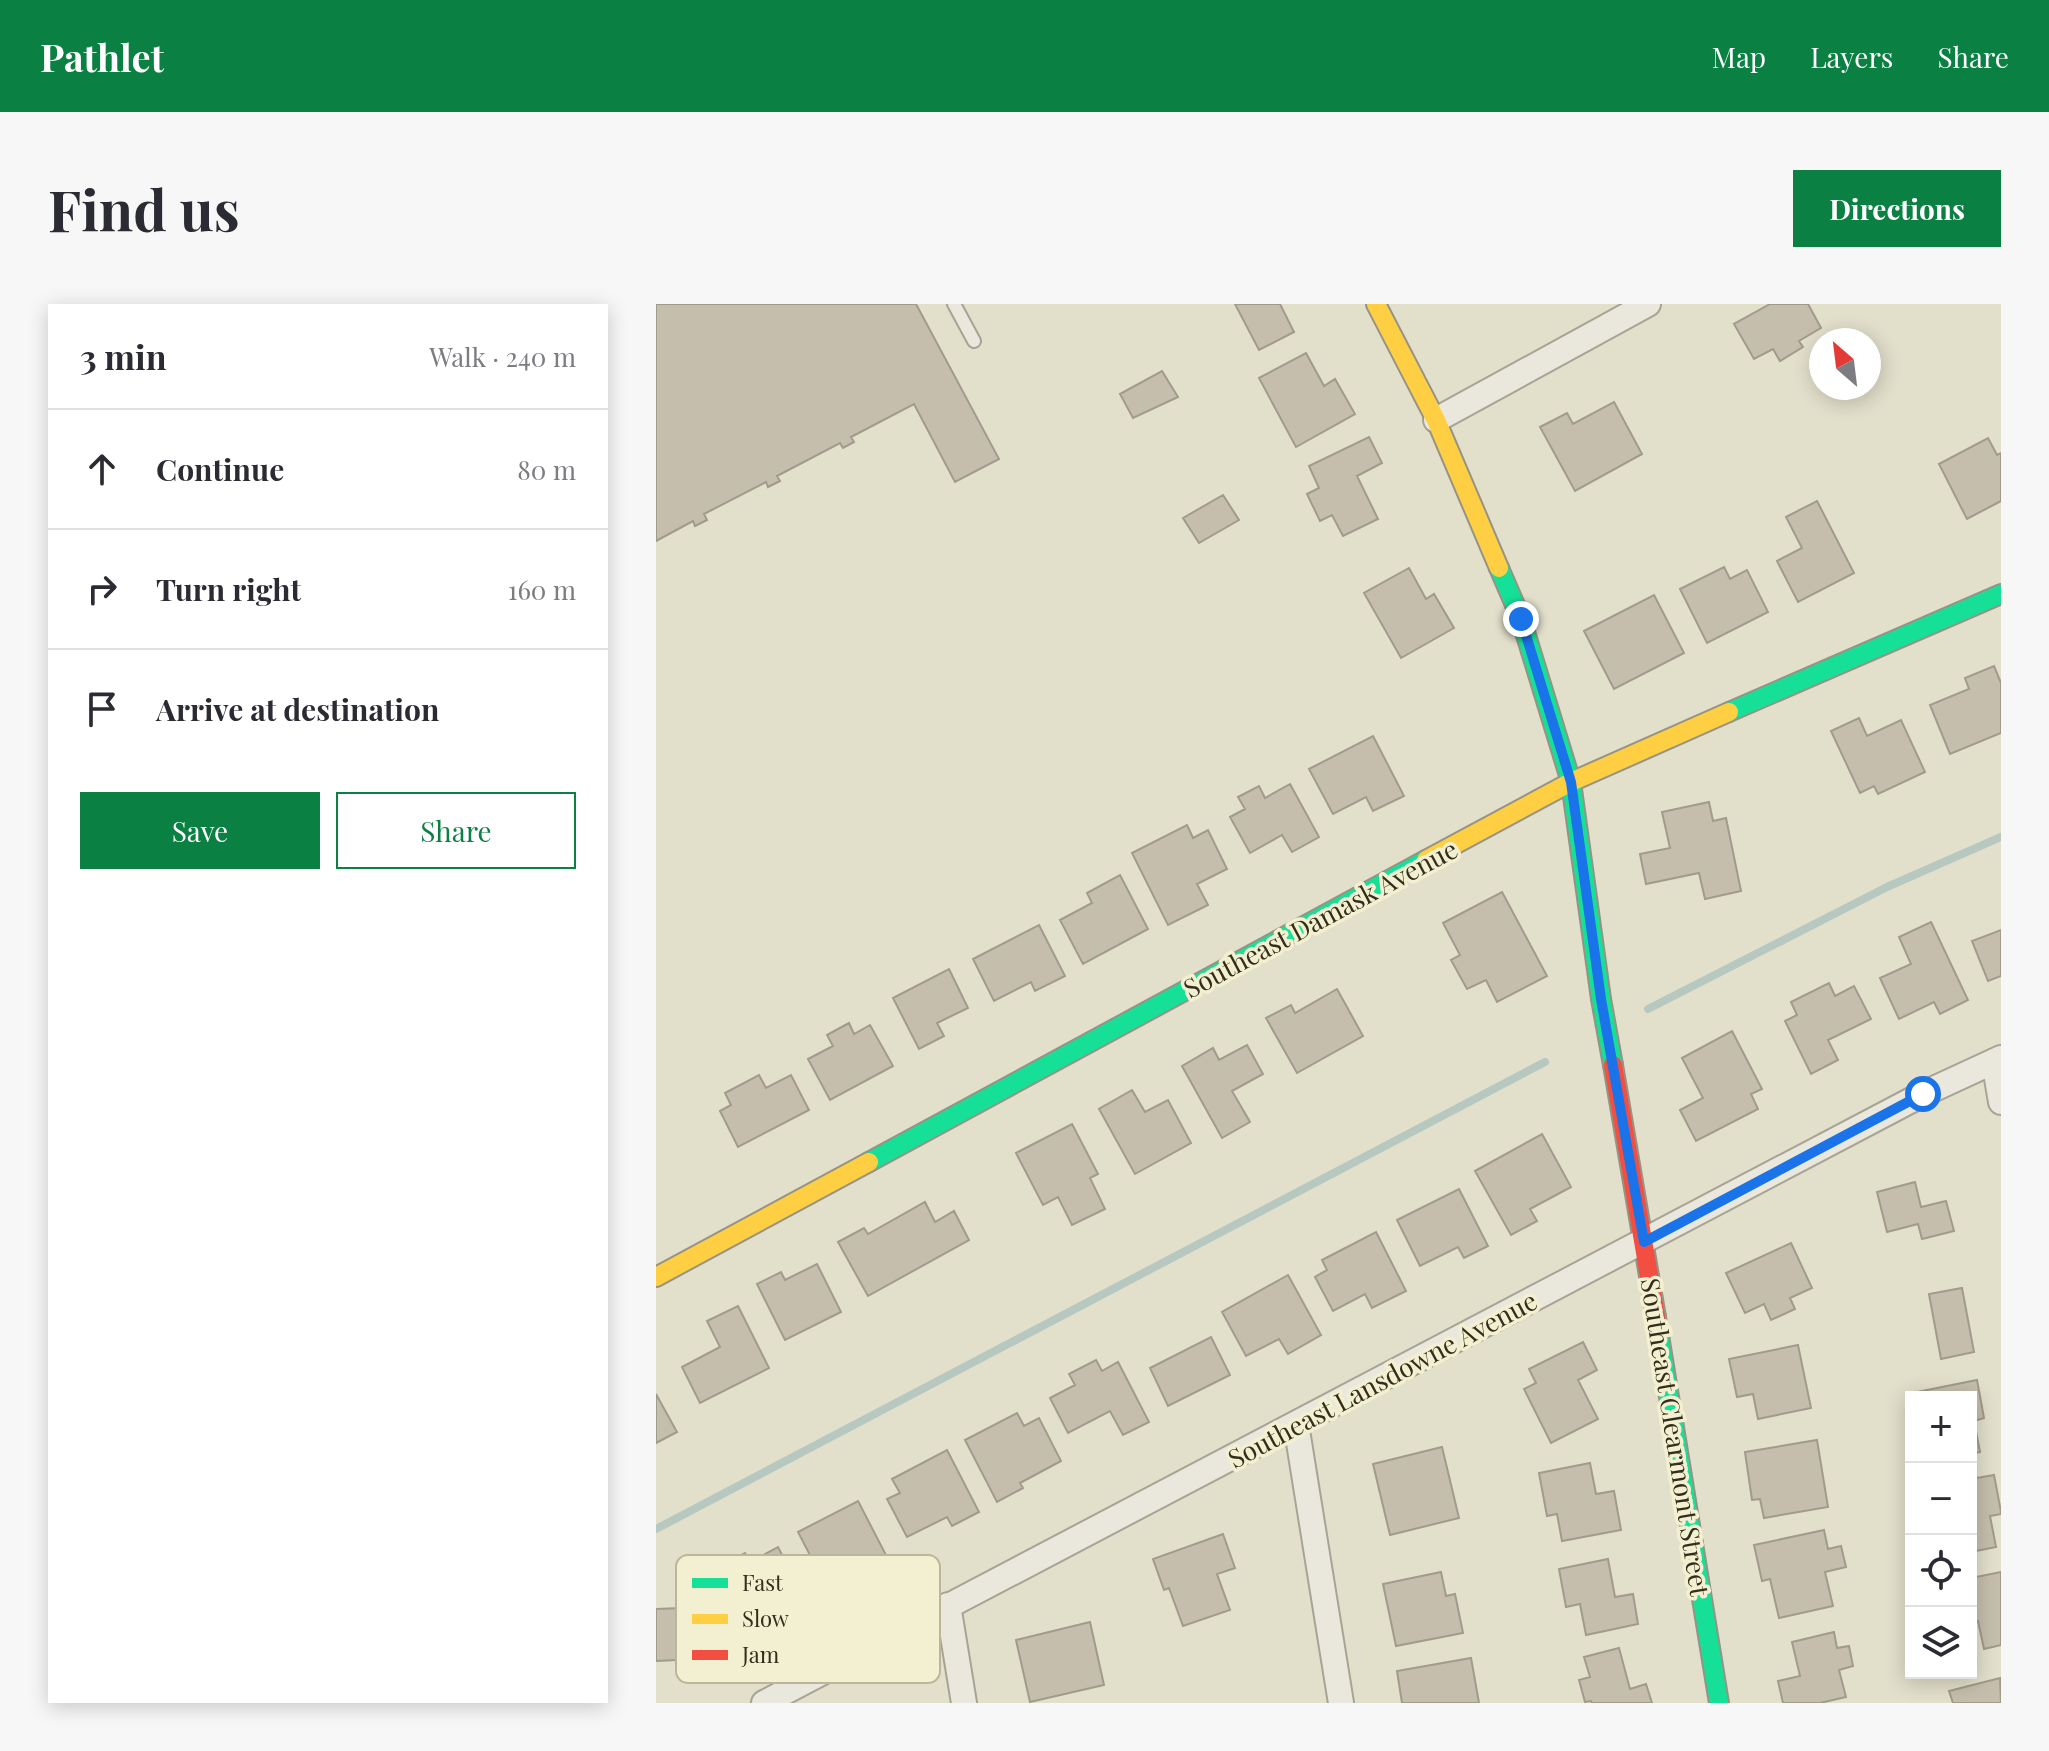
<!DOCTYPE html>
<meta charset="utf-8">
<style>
:root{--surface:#fff;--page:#f7f7f7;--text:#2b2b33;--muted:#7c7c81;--line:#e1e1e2;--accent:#0b8043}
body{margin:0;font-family:"Playfair Display",serif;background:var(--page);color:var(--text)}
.controls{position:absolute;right:24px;bottom:24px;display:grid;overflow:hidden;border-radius:0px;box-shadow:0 4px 20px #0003}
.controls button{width:72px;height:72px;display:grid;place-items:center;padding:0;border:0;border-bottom:2px solid var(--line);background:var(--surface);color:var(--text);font:40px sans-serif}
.compass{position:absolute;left:1153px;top:24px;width:72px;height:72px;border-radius:50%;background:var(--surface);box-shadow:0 4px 20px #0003;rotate:332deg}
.stop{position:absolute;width:24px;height:24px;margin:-18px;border:6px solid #1a73e8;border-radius:50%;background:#fff}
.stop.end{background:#1a73e8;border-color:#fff;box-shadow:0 2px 8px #0008}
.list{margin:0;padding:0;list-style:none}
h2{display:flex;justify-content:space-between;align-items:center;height:104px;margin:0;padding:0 32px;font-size:34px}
h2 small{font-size:26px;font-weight:400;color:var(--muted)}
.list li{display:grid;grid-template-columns:52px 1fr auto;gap:24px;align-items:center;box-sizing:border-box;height:120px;padding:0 32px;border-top:2px solid var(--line)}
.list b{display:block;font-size:30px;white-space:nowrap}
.list em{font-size:26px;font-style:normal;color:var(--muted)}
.actions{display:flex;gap:16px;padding:24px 32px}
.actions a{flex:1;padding:18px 0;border:2px solid var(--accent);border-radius:0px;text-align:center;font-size:28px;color:var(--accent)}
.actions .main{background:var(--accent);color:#fff}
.icon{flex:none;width:44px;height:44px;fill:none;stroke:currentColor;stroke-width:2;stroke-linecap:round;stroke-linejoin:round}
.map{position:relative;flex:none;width:1345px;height:1399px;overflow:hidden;border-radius:0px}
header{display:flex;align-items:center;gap:48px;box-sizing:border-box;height:112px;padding:0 40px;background:var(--accent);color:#fff}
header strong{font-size:38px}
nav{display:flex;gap:44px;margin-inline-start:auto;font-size:28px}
.intro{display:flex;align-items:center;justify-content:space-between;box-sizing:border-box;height:192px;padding:0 48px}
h1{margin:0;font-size:56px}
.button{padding:20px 36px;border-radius:0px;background:var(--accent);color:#fff;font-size:28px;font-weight:700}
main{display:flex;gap:48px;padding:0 48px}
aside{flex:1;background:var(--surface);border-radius:0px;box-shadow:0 4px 20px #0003}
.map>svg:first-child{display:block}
</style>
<header>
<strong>Pathlet</strong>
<nav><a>Map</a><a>Layers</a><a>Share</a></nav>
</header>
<div class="intro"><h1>Find us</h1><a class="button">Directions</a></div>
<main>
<aside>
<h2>3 min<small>Walk · 240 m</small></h2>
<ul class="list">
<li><svg class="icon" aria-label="ahead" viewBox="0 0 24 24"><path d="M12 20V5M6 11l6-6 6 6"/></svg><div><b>Continue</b></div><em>80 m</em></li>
<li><svg class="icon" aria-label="right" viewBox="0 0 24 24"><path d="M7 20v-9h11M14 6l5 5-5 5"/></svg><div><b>Turn right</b></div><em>160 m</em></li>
<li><svg class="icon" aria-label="arrive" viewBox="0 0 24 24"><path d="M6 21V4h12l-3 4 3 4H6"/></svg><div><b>Arrive at destination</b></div></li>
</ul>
<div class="actions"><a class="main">Save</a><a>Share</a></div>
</aside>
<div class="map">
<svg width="1345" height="1399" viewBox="0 0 1345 1399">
<rect width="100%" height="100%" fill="#e2dfcb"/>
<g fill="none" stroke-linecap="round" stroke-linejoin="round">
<path stroke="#b7c8c0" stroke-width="8" d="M992,705L1231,583L1345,533
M0,1225L889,758"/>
</g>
<path fill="#c5beac" stroke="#a19b8b" stroke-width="2" d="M0,0H260L343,155L299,178L258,100L195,133L198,138L187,144L184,139L121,172L124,177L112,183L110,178L48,210L51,216L39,222L37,217L0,237Z
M579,0H624L638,28L603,46Z
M1114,0H1152L1165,24L1143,37L1147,43L1124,57L1117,45L1098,55L1078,20Z
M650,49L668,82L679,75L699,110L640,143L603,74Z
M506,67L522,93L477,114L464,90Z
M958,98L986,150L919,187L884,123L911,109L917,120Z
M713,133L726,159L701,172L722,215L687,232L676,211L664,217L651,190L663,184L653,162Z
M1332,134L1341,151L1345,149V197L1311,215L1283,160Z
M567,191L583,216L543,239L527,214Z
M1161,197L1198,269L1142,298L1121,257L1146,244L1130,213Z
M1068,263L1074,275L1091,266L1112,308L1051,339L1024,285Z
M753,264L770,295L778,290L798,324L745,354L708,289Z
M998,291L1028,349L958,385L928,327Z
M1338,362L1345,379V429L1294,450L1274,401L1313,385L1309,374Z
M1203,414L1211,432L1245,416L1269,468L1222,490L1218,482L1204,489L1175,427Z
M717,432L748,492L717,507L710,493L677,510L653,465Z
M634,480L663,533L636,548L626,531L594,549L574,513L589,505L582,493L603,482L609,494Z
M1053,498L1057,517L1070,514L1085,587L1049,595L1043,569L990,580L984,550L1014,544L1006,508Z
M531,521L537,534L552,526L571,565L541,580L552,601L512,621L476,549Z
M464,571L492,625L427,660L404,616L436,599L431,589Z
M846,588L891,672L841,698L830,676L811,685L795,656L804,651L787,619Z
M1275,618L1312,696L1284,710L1278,698L1243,715L1224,674L1255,660L1243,633Z
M383,621L409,672L379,687L375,678L338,697L317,655Z
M1345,626V672L1332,677L1316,637Z
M293,665L312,704L281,719L288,732L263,745L237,694Z
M1173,679L1179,692L1198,682L1215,715L1172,736L1182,756L1155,770L1129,717L1141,711L1135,698Z
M681,685L707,732L641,769L610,714L635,701L639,709Z
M193,719L198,730L214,721L237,762L174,796L152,755L177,742L171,731Z
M1076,727L1106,785L1095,790L1102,805L1040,837L1024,806L1047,794L1026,754Z
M591,741L607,770L576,787L594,818L566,834L526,762L557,744L563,756Z
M103,771L110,784L135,771L153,806L82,843L64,807L75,801L69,789Z
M476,786L489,808L512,796L535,839L479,870L443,805Z
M416,820L442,870L434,874L449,905L416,921L402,893L387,901L360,849Z
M886,830L915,883L874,905L881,917L855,931L819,867Z
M1259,878L1265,903L1290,897L1298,927L1266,935L1262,920L1231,928L1221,888Z
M803,885L832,942L808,954L802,943L764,962L741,916Z
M269,898L279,918L298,907L313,936L212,992L182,938L208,924L212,930Z
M720,928L750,987L716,1004L709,990L677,1007L659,973L671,966L666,956Z
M1135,939L1156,984L1134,994L1139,1005L1115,1016L1108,1000L1089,1009L1070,969Z
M161,960L185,1008L129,1036L101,980L125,968L129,976Z
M632,971L665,1031L632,1050L623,1035L590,1052L566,1008Z
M1306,984L1318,1048L1285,1055L1273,990Z
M82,1002L113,1064L44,1099L26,1063L64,1043L51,1017Z
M555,1033L574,1071L512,1102L494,1064Z
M927,1038L941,1066L922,1076L942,1115L895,1139L868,1085L880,1079L873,1065Z
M1142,1041L1155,1104L1102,1115L1097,1090L1081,1093L1073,1055Z
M440,1056L446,1067L462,1058L493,1118L467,1131L454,1107L412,1129L394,1094L419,1081L413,1070Z
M1321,1076L1328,1114L1318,1117L1324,1148L1315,1150V1093H1262L1261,1088Z
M0,1090L21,1128L0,1139Z
M361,1109L368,1122L383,1114L405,1157L364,1179L367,1184L341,1198L309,1136Z
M1161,1136L1172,1203L1108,1214L1104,1195L1096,1196L1089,1148Z
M786,1143L803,1214L734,1231L717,1160Z
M291,1146L323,1208L296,1222L291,1213L251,1233L231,1195L244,1189L236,1175Z
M934,1159L940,1190L958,1187L965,1226L906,1237L901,1210L891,1212L883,1169Z
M1338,1171L1345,1208V1210L1334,1212L1340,1243L1315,1248V1175Z
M202,1197L232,1255L172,1286L142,1228Z
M1168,1226L1172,1245L1185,1242L1190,1263L1169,1268L1177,1302L1123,1314L1114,1275L1106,1277L1098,1241Z
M567,1230L579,1264L561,1270L574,1306L527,1322L513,1284L508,1286L497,1255Z
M122,1243L148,1294L107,1314L109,1319L81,1333L49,1270L89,1249L94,1258Z
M952,1255L959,1293L977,1290L982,1320L930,1331L924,1300L910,1303L903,1265Z
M785,1268L790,1292L799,1290L807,1329L740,1342L727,1280Z
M1345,1268V1341L1328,1345L1322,1317L1315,1319V1297L1319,1296L1315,1274Z
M24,1304L25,1320H40L42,1355L0,1357V1305Z
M434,1318L448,1381L374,1398L360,1336Z
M1178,1328L1181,1344L1193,1342L1197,1362L1183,1366L1190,1393L1164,1399H1127L1122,1377L1144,1372L1136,1338Z
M963,1344L974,1385L990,1380L996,1399H936L935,1397L929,1398L923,1376L934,1373L928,1353Z
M815,1354L823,1399H746L741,1367Z
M1344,1374L1345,1399H1297L1293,1387Z"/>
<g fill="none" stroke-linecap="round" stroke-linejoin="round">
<defs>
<path id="lane" d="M298,0L318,37"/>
<path id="street" d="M780,116L992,0
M1338,757L1345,798
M640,1120L685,1399
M292,1301L308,1399
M108,1399L1267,790L1345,754"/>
<path id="fast" d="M843,264L865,315L915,478L945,695L957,761
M1073,408L1345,290
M213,858L770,556
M1000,1013L1063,1399"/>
<path id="slow" d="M720,0L780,116L843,264
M770,556L915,478L1073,408
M0,973L213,858"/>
<path id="jam" d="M957,761L1000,1013"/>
</defs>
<use href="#lane" stroke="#a7a395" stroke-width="16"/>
<use href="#street" stroke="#a7a395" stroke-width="28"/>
<use href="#fast" stroke="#969384" stroke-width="22"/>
<use href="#slow" stroke="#969384" stroke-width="22"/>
<use href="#jam" stroke="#969384" stroke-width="22"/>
<use href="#lane" stroke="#eae8dc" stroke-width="12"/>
<use href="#street" stroke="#eae8dc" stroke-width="24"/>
<use href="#fast" stroke="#16e098" stroke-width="18"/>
<use href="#slow" stroke="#ffcf43" stroke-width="18"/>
<use href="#jam" stroke="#f24e42" stroke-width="18"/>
</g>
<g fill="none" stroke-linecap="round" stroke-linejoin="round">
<path stroke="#1a73e8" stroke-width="10" d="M865,315L915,478L945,695L988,938L1267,790"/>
</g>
<g text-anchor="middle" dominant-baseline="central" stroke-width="7" stroke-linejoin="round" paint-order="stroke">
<g font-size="26" fill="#342d1d" stroke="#f3f0d1">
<text transform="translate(664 614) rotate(-28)">Southeast Damask Avenue</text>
<text transform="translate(726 1075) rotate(-28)">Southeast Lansdowne Avenue</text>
<text transform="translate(1020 1133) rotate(81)">Southeast Clearmont Street</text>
</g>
</g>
<rect x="20" y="1251" width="264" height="128" rx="12" fill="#f3f0d1" stroke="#bab69b" stroke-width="2"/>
<rect x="36" y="1274" width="36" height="10" fill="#16e098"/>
<rect x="36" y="1310" width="36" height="10" fill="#ffcf43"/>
<rect x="36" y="1346" width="36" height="10" fill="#f24e42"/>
<g font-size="22" fill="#342d1d">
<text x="86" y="1287">Fast</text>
<text x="86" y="1323">Slow</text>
<text x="86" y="1359">Jam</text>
</g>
</svg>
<div class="controls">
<button>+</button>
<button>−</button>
<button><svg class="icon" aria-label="locate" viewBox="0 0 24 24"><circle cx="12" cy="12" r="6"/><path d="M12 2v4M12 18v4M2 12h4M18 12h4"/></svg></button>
<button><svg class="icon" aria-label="layers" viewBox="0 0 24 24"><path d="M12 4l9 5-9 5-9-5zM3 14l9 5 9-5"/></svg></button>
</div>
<svg class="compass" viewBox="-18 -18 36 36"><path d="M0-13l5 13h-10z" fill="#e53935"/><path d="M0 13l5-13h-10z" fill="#7c7c81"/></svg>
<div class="stop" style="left:1267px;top:790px"></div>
<div class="stop end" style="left:865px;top:315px"></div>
</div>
</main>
